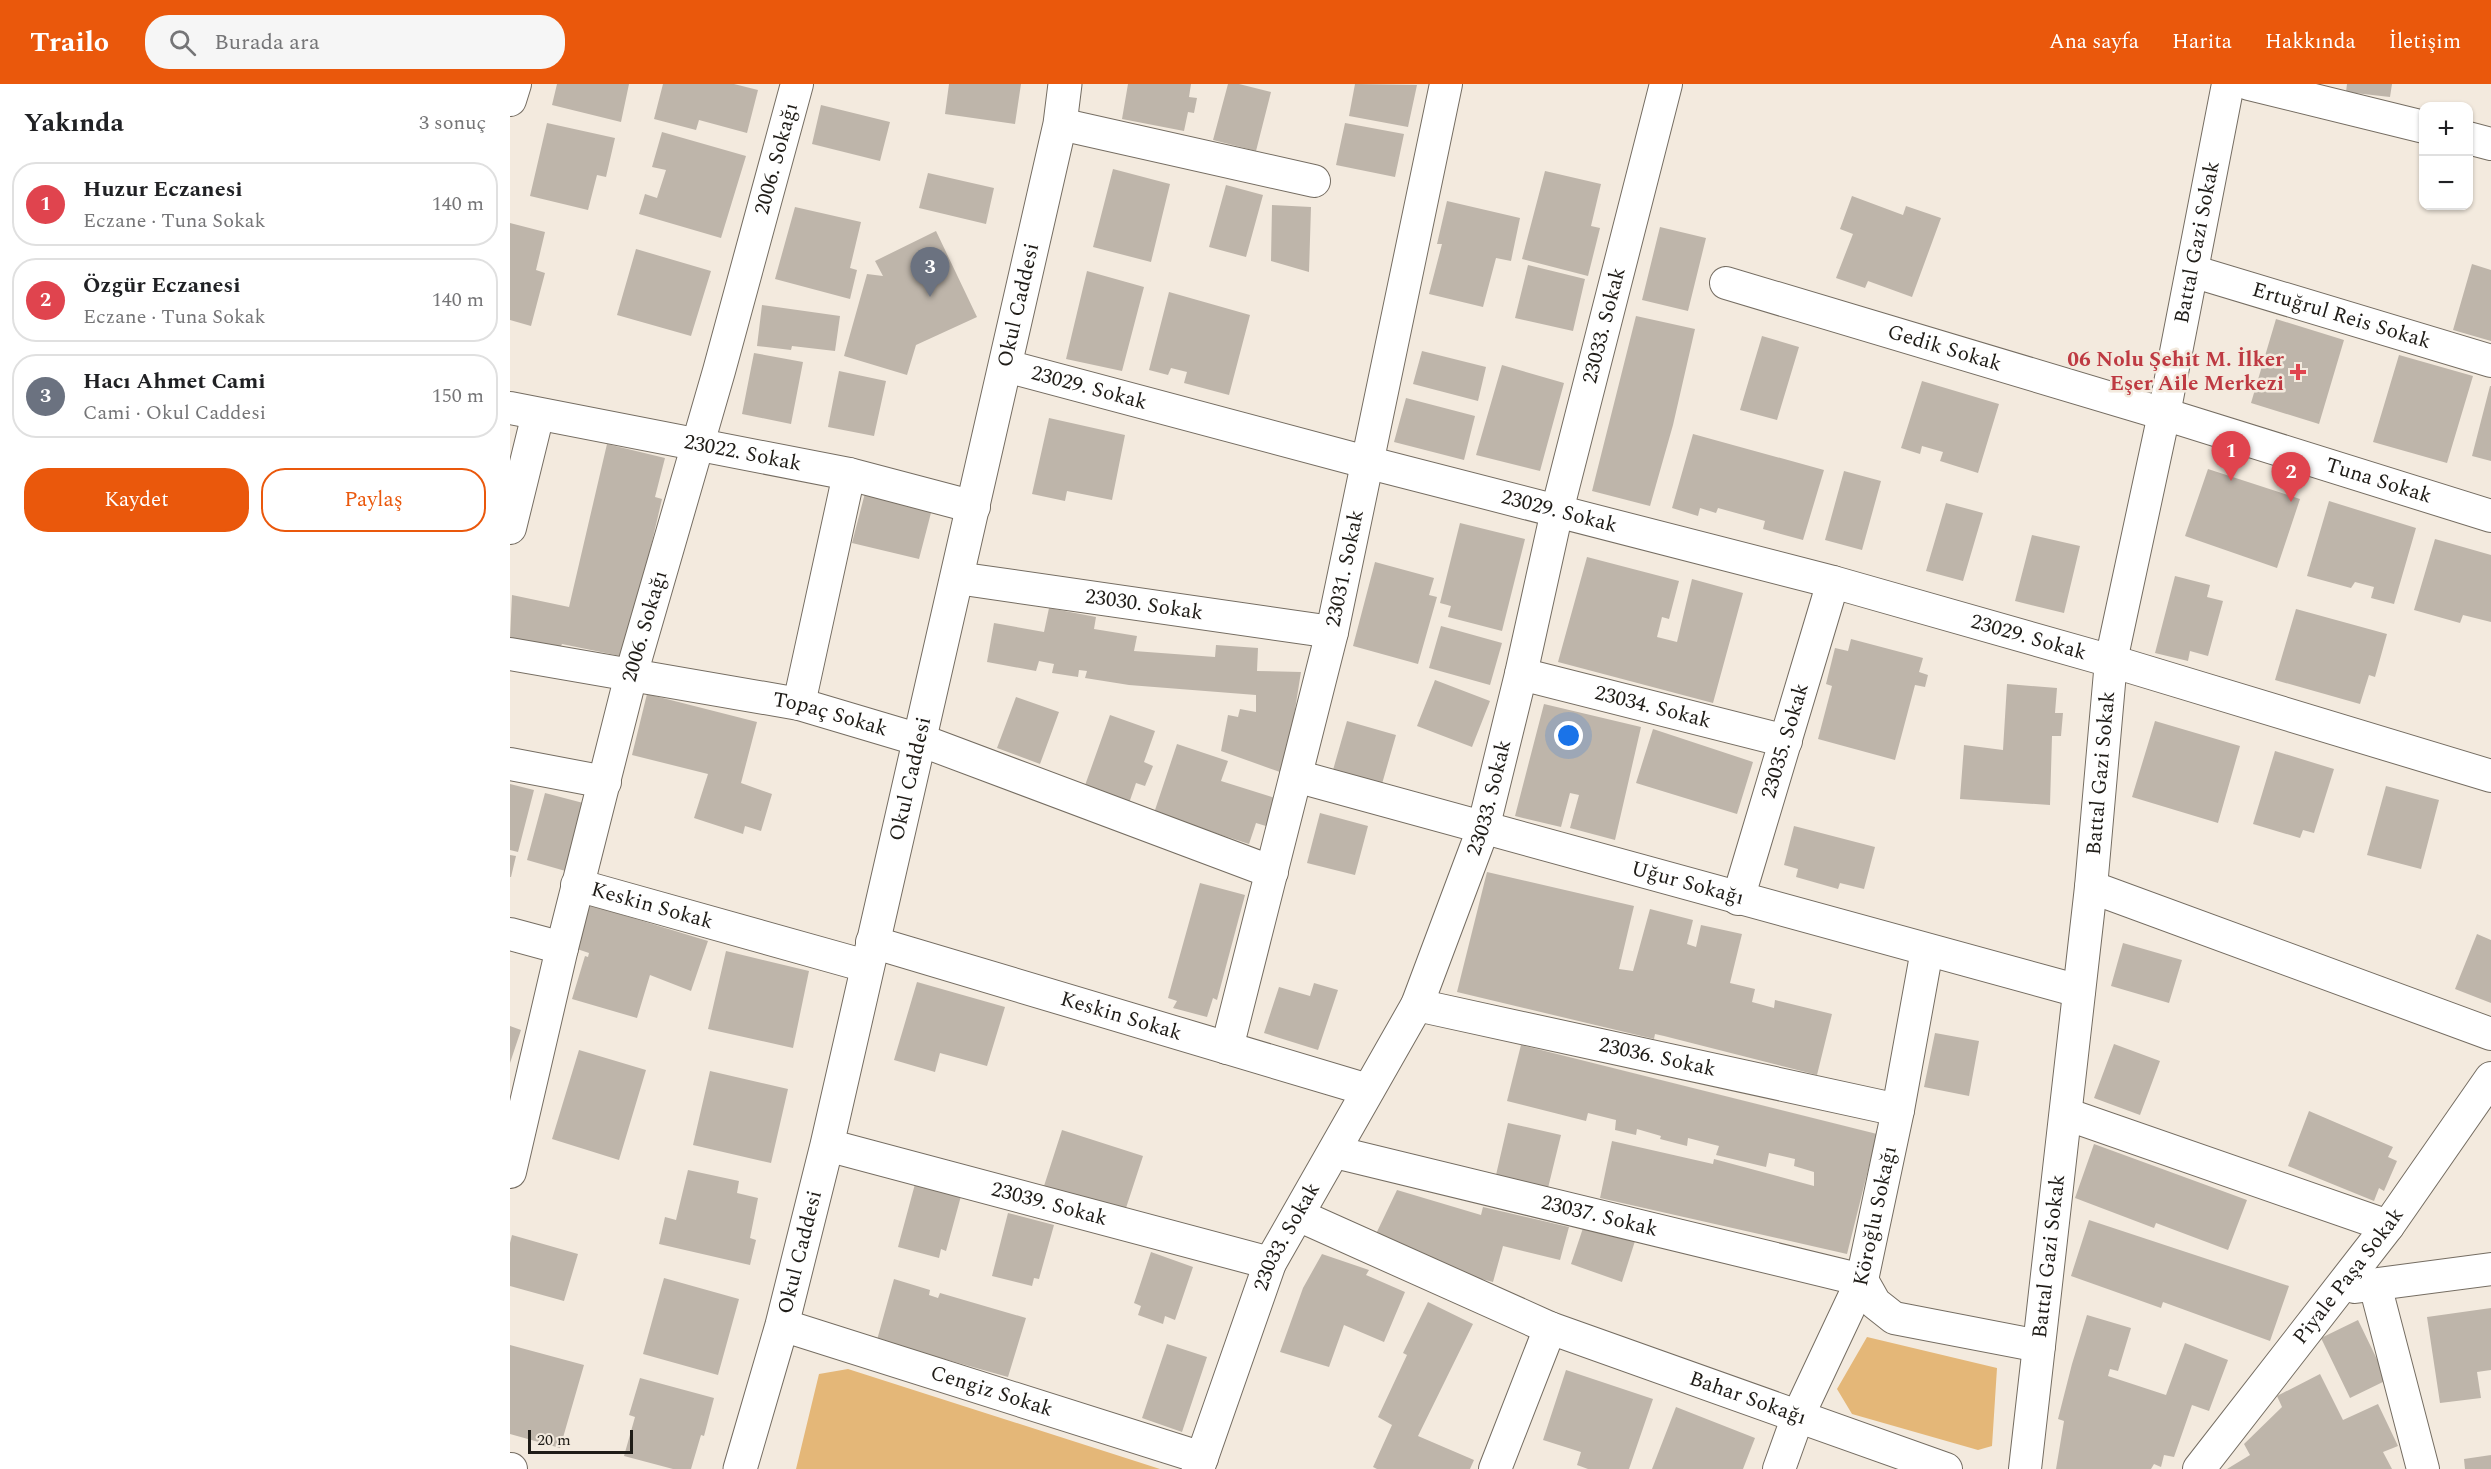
<!DOCTYPE html>
<html lang="tr">
<meta charset="utf-8">
<style>
:root{--surface:#fff;--page:#f6f6f6;--text:#202124;--muted:#757577;--line:#e0e0e0;--accent:#ea580c}
body{margin:0;font-family:Spectral,serif;background:var(--page);color:var(--text)}
.controls{position:absolute;right:18px;top:18px;display:grid;overflow:hidden;border-radius:12px;box-shadow:0 2px 4px #0004}
.controls button{width:54px;height:54px;display:grid;place-items:center;padding:0;border:0;border-bottom:2px solid var(--line);background:var(--surface);color:var(--text);font:30px sans-serif}
.scale{position:absolute;left:18px;bottom:15px;width:105px;box-sizing:border-box;padding-left:6px;border:3px solid #1f1c17;border-top:0;font-size:16px;line-height:21px;white-space:nowrap;color:#1f1c17;-webkit-text-stroke:4px #f3eade;paint-order:stroke}
.you{position:absolute;left:1059px;top:652px;width:21px;height:21px;margin:-15px;border:4px solid #fff;border-radius:50%;background:#1a73e8;box-shadow:0 0 0 9px #1a73e833}
.badge{display:grid;place-items:center;width:39px;height:39px;border-radius:50%;background:var(--accent);color:#fff;font-size:20px;font-weight:700}
.pin{position:absolute;translate:-50% -50px;filter:drop-shadow(0 2px 3px #0008)}
.pin::after{content:'';position:absolute;top:32px;width:21px;height:18px;background:inherit;clip-path:polygon(0 0,100% 0,50% 100%)}
.list{margin:0;padding:0;list-style:none}
h2{display:flex;justify-content:space-between;align-items:center;height:78px;margin:0;padding:0 24px;font-size:26px}
h2 small{font-size:20px;font-weight:400;color:var(--muted)}
.list li{display:grid;grid-template-columns:39px 1fr auto;gap:18px;align-items:center;box-sizing:border-box;height:84px;margin:0 12px 12px;padding:0 12px;border:2px solid var(--line);border-radius:24px}
.list b{display:block;font-size:22px;white-space:nowrap}
.list p{margin:0;font-size:20px;white-space:nowrap;color:var(--muted)}
.list em{font-size:20px;font-style:normal;color:var(--muted)}
.actions{display:flex;gap:12px;padding:18px 24px}
.actions a{flex:1;padding:14px 0;border:2px solid var(--accent);border-radius:24px;text-align:center;font-size:21px;color:var(--accent)}
.actions .main{background:var(--accent);color:#fff}
.icon{flex:none;width:33px;height:33px;fill:none;stroke:currentColor;stroke-width:2;stroke-linecap:round;stroke-linejoin:round}
.map{position:relative;flex:none;width:1981px;height:1385px;overflow:hidden}
header{display:flex;align-items:center;gap:36px;box-sizing:border-box;height:84px;padding:0 30px;background:var(--accent);color:#fff}
header strong{font-size:28px}
nav{display:flex;gap:33px;margin-inline-start:auto;font-size:21px}
.search{width:420px;height:54px;background:var(--page);display:flex;align-items:center;gap:15px;box-sizing:border-box;padding:0 21px;border-radius:24px;color:var(--muted);font-size:22px}
main{display:flex}
aside{flex:1;background:var(--surface)}
.map>svg:first-child{display:block}
</style>
<header>
<strong>Trailo</strong>
<div class="search"><svg class="icon" aria-label="search" viewBox="0 0 24 24"><circle cx="10" cy="10" r="6"/><path d="M15 15l6 6"/></svg>Burada ara</div>
<nav><a>Ana sayfa</a><a>Harita</a><a>Hakkında</a><a>İletişim</a></nav>
</header>
<main>
<aside>
<h2>Yakında<small>3 sonuç</small></h2>
<ul class="list">
<li><span class="badge" style="background:#e0444e">1</span><div><b>Huzur Eczanesi</b><p>Eczane · Tuna Sokak</p></div><em>140 m</em></li>
<li><span class="badge" style="background:#e0444e">2</span><div><b>Özgür Eczanesi</b><p>Eczane · Tuna Sokak</p></div><em>140 m</em></li>
<li><span class="badge" style="background:#6b7280">3</span><div><b>Hacı Ahmet Cami</b><p>Cami · Okul Caddesi</p></div><em>150 m</em></li>
</ul>
<div class="actions"><a class="main">Kaydet</a><a>Paylaş</a></div>
</aside>
<div class="map">
<svg width="1981" height="1385" viewBox="0 0 1981 1385">
<rect width="100%" height="100%" fill="#f3eade"/>
<path fill="#e4b778" d="M1357,1253L1487,1284L1482,1362L1468,1366L1342,1330L1327,1305Z
M338,1285L650,1385H286L309,1290Z"/>
<path fill="#beb5aa" d="M47,0H119L111,38L42,21Z
M153,0H224L248,6L237,49L189,36L186,46L144,35Z
M439,0H511L505,40L435,30Z
M618,0H681L679,13L687,14L684,29L678,28L674,47L612,35Z
M718,0H729L761,8L746,67L703,56Z
M845,0L907,1L898,43L839,32Z
M1837,0H1882L1880,13L1836,8Z
M311,21L380,38L370,77L302,60Z
M37,39L105,54L96,93L87,91L78,126L20,112Z
M835,39L894,50L885,93L826,81Z
M152,48L236,72L211,154L129,130L135,110L147,114L156,86L142,83Z
M603,85L660,100L641,178L583,163Z
M1035,87L1091,100L1081,142L1090,144L1078,192L1012,175Z
M418,89L484,104L476,140L409,124Z
M716,101L753,111L736,173L699,163Z
M1342,112L1393,131L1396,122L1431,134L1402,213L1358,197L1355,204L1326,194L1343,150L1330,145Z
M937,117L1010,134L1001,177L986,174L973,223L919,210L932,160H927Z
M762,121L801,123L799,188L761,177Z
M285,123L351,138L340,184L347,186L340,215L265,195Z
M0,139L35,148L26,186L35,189L21,242L0,236Z
M1150,143L1196,154L1178,227L1132,216Z
M426,147L467,233L406,261L397,291L334,272L357,190L373,192L365,177Z
M126,165L201,187L181,252L107,231Z
M1962,180L1981,186V257L1943,246Z
M1018,181L1075,195L1063,247L1005,234Z
M577,187L634,203L612,287L556,275Z
M659,208L740,231L719,311L674,299L677,288L661,284L658,291L639,286Z
M252,221L330,232L325,267L282,262L281,266L247,262Z
M1126,232L1185,245L1163,341L1140,422L1082,407Z
M1766,235L1834,256L1809,340L1741,319Z
M1252,252L1289,263L1267,336L1230,326Z
M912,267L976,283L968,317L903,300Z
M244,269L293,278L281,340L232,330Z
M1889,271L1963,292L1937,379L1863,358Z
M992,281L1054,299L1030,387L966,371Z
M329,287L376,297L364,352L318,343Z
M1412,297L1489,320L1468,389L1430,377L1433,368L1412,362L1410,370L1391,364Z
M1980,302H1981V377L1962,372Z
M896,314L965,332L954,376L884,358Z
M539,334L615,351L602,416L557,407L555,417L522,410Z
M1183,350L1314,386L1293,456L1253,445L1255,437L1208,424L1206,429L1190,424L1188,432L1162,424Z
M97,360L155,374L145,413L152,415L115,573L52,560L50,564L0,554L2,511L59,523Z
M1698,385L1790,415L1767,484L1675,452Z
M1334,387L1371,397L1352,466L1315,456Z
M355,409L422,425L409,475L342,459Z
M1819,417L1906,444L1884,520L1861,514L1864,503L1845,498L1841,504L1797,492Z
M1436,419L1473,429L1453,497L1416,487Z
M950,439L1015,455L992,547L938,533L941,522L930,519Z
M1522,451L1570,462L1554,529L1505,517Z
M1925,455L1981,471V538L1953,531L1950,539L1904,526Z
M1077,473L1169,497L1159,535L1152,533L1147,553L1167,558L1182,495L1233,509L1203,619L1048,578Z
M865,478L924,494L919,511L927,513L908,580L843,562Z
M1665,492L1700,501L1697,513L1713,517L1698,572L1680,567L1678,577L1645,569Z
M539,524L586,533L584,545L627,552L624,567L705,573L706,561L748,564L747,587L791,588L783,638L770,688L711,667L718,631L728,633L730,625L746,628V611L619,601L575,594L577,587L569,586L568,593L542,589L544,580L529,577L526,587L477,578L484,539L534,548Z
M1786,525L1877,550L1865,593L1859,591L1850,620L1765,596Z
M931,542L992,559L980,601L919,584Z
M1341,555L1413,574L1409,588L1418,591L1415,603L1405,601L1385,676L1308,655L1322,602L1316,600L1325,564L1338,567Z
M925,596L980,617L962,663L907,642Z
M1497,600L1547,604L1545,629H1553L1551,652H1542L1540,721L1450,715L1454,661L1493,666Z
M137,610L247,638L231,699L262,710L251,747L235,742L233,750L184,734L198,690L122,671Z
M506,613L549,628L530,680L487,664Z
M1034,620L1131,643L1105,756L1060,744L1069,711L1060,709L1051,743L1005,732Z
M600,631L645,647L634,678L643,682L635,702L626,699L618,722L573,707Z
M837,637L886,651L872,700L823,686Z
M1645,637L1730,662L1708,739L1622,713Z
M1143,645L1243,678L1227,730L1126,699Z
M667,660L718,677L711,697L765,714L756,742L746,739L739,760L644,729Z
M1765,667L1824,685L1804,749L1793,746L1790,754L1743,740Z
M0,700L24,706L8,768L0,766Z
M1876,702L1929,716L1911,785L1857,771Z
M35,709L77,720L59,788L17,776Z
M810,729L858,742L845,791L797,779Z
M1284,742L1365,763L1354,805L1330,799L1328,805L1286,793L1288,785L1274,781Z
M0,771L6,772L1,793H0Z
M977,788L1124,822L1109,885L1123,887L1140,825L1183,836L1177,860L1186,863L1191,841L1232,850L1220,899L1245,905L1242,918L1264,924L1265,916L1322,930L1307,991L1154,952L1145,950L1144,955L947,908Z
M690,799L735,811L707,916L703,914L697,933L663,924L667,917L658,914Z
M80,821L198,857L181,907L140,891L127,934L62,915L75,872L78,873L79,869L67,865Z
M1967,850L1981,856V919L1945,905Z
M1613,859L1672,876L1659,919L1601,902Z
M216,867L299,887L283,964L198,945Z
M407,898L495,923L477,982L430,969L425,988L384,976Z
M804,899L828,906L808,966L754,949L769,903L800,912Z
M0,942L11,946L0,979Z
M1425,949L1469,957L1459,1012L1414,1003Z
M1604,960L1650,977L1630,1031L1584,1014Z
M1011,961L1367,1050L1337,1170L1090,1114L1102,1057L1203,1080L1204,1075L1304,1102V1088L1284,1082L1285,1075L1259,1069L1256,1083L1206,1071L1209,1062L1178,1054L1177,1062L1150,1055L1151,1052L1127,1045L1126,1051L1105,1046L1106,1036L1078,1029L1076,1037L997,1017Z
M69,966L136,986L109,1076L42,1055Z
M200,987L278,1005L261,1079L183,1061Z
M1799,1027L1883,1063L1878,1073L1887,1077L1874,1107L1869,1104L1864,1117L1778,1082Z
M998,1039L1051,1051L1038,1104L986,1091Z
M552,1046L633,1072L615,1127L534,1102Z
M1584,1060L1737,1116L1718,1166L1646,1139L1644,1144L1565,1114Z
M178,1086L229,1097L227,1109L248,1114L240,1154L246,1156L240,1181L149,1160L155,1133L166,1136Z
M405,1100L451,1112L436,1167L431,1165L429,1174L388,1163Z
M887,1106L971,1131L973,1123L1059,1143L1050,1176L993,1162L983,1198L944,1188L864,1154Z
M498,1129L544,1141L529,1195L524,1194L522,1202L482,1192Z
M1579,1136L1779,1202L1760,1257L1653,1218L1651,1224L1561,1192Z
M1074,1141L1125,1157L1112,1198L1061,1180Z
M2,1151L68,1170L54,1217L0,1202V1159Z
M641,1168L683,1183L665,1236L655,1232L653,1240L628,1231L631,1222L624,1219Z
M812,1170L859,1186L856,1191L895,1208L874,1258L834,1241L819,1283L770,1268L793,1204Z
M154,1194L229,1215L208,1291L133,1270Z
M384,1195L420,1206L419,1211L428,1214L430,1209L516,1234L498,1293L367,1256Z
M918,1218L963,1240L908,1352L964,1376L960,1385H867L863,1383L882,1341L868,1333L897,1271L893,1269Z
M1981,1224V1286L1967,1288L1971,1314L1930,1319L1917,1233Z
M1577,1231L1621,1244L1608,1287L1600,1285L1598,1292L1656,1311L1675,1259L1718,1276L1699,1327L1682,1321L1664,1373L1654,1371L1651,1383L1644,1380L1641,1385H1546L1554,1337L1548,1335L1562,1280Z
M1848,1236L1877,1296L1840,1314L1811,1254Z
M657,1260L697,1273L672,1348L632,1334Z
M0,1261L74,1281L50,1364L0,1350Z
M1056,1286L1143,1315L1119,1385H1078L1067,1381L1071,1368L1033,1356Z
M1810,1290L1833,1336L1868,1320L1888,1362L1873,1368L1882,1385H1717L1740,1371L1734,1360L1772,1323L1767,1312Z
M130,1294L204,1314L194,1352L191,1351L181,1385H163L114,1372L125,1333L119,1331Z
M1166,1323L1245,1354L1233,1385H1142Z
M1981,1371V1385H1955L1954,1375Z"/>
<g fill="none" stroke-linecap="round" stroke-linejoin="round">
<defs>
<g id="minor">
<path d="M1739,0L1914,43"/>
<path d="M0,16L5,0"/>
<path d="M550,40L804,97"/>
<path d="M1958,54L1981,60"/>
<path id="s1" d="M1682,187L1981,277"/>
<path id="s2" d="M1216,199L1654,330L1981,432"/>
<path id="s3" d="M496,282L856,378L1323,498L1601,577L1981,692"/>
<path id="s4" d="M0,324L339,390L464,423"/>
<path d="M0,444L28,330"/>
<path id="s5" d="M447,494L822,548"/>
<path id="s6" d="M0,570L289,620L410,656L762,788"/>
<path id="s7" d="M1011,590L1276,657"/>
<path d="M289,620L339,390"/>
<path d="M0,680L95,698"/>
<path id="s8" d="M786,692L1569,907"/>
<path id="s9" d="M67,801L356,882"/>
<path d="M1581,803L1981,950"/>
<path id="s10" d="M1228,815L1323,498"/>
<path d="M0,850L52,864"/>
<path id="s11" d="M362,858L858,1006"/>
<path id="s12" d="M907,921L1388,1026"/>
<path id="s13" d="M717,964L822,548L936,0"/>
<path d="M1556,1030L1878,1142"/>
<path id="s14" d="M317,1061L760,1179"/>
<path id="s15" d="M825,1068L1352,1196L1365,1219L1384,1234L1529,1262"/>
<path id="s16" d="M0,1088L52,864L121,591L209,287L287,0"/>
<path id="s17" d="M788,1131L1040,1244L1436,1385"/>
<path d="M1865,1201L1913,1385"/>
<path d="M1845,1203L1981,1185"/>
<path id="s18" d="M272,1241L692,1374"/>
<path d="M0,1385H1"/>
<path id="s19" d="M688,1385L760,1179L907,921L973,745L1011,590L1047,427L1156,0"/>
<path d="M985,1385L1040,1244"/>
<path id="s20" d="M1269,1385L1288,1332L1352,1196L1388,1026L1417,866"/>
<path id="s21" d="M1515,1385L1581,803L1601,577L1654,330L1718,0"/>
<path id="s22" d="M1689,1385L1878,1142L1981,994"/>
</g>
<g id="secondary">
<path id="s23" d="M230,1385L272,1241L317,1061L550,40L555,0"/>
</g>
</defs>
<use href="#minor" stroke="#756d62" stroke-width="34"/>
<use href="#secondary" stroke="#756d62" stroke-width="35"/>
<use href="#minor" stroke="#fff" stroke-width="32"/>
<use href="#secondary" stroke="#fff" stroke-width="33"/>
</g>
<path fill="#e0444e" stroke="#f3eade" stroke-width="2" d="M1785 279h6v6h6v6h-6v6h-6v-6h-6v-6h6z"/>
<g text-anchor="middle" dominant-baseline="central" stroke-width="5" stroke-linejoin="round" paint-order="stroke">
<g font-size="21" fill="#1f1c17" stroke="#f3eade">
<text stroke="none"><textPath href="#s16" startOffset="1048">2006. Sokağı</textPath></text>
<text stroke="none"><textPath href="#s21" startOffset="1240">Battal Gazi Sokak</textPath></text>
<text stroke="none"><textPath href="#s23" startOffset="1197">Okul Caddesi</textPath></text>
<text stroke="none"><textPath href="#s1" startOffset="156">Ertuğrul Reis Sokak</textPath></text>
<text stroke="none"><textPath href="#s19" startOffset="1221">23033. Sokak</textPath></text>
<text stroke="none"><textPath href="#s2" startOffset="228">Gedik Sokak</textPath></text>
<text stroke="none"><textPath href="#s3" startOffset="86">23029. Sokak</textPath></text>
<text stroke="none"><textPath href="#s4" startOffset="237">23022. Sokak</textPath></text>
<text stroke="none"><textPath href="#s2" startOffset="682">Tuna Sokak</textPath></text>
<text stroke="none"><textPath href="#s3" startOffset="572">23029. Sokak</textPath></text>
<text stroke="none"><textPath href="#s13" startOffset="494">23031. Sokak</textPath></text>
<text stroke="none"><textPath href="#s5" startOffset="189">23030. Sokak</textPath></text>
<text stroke="none"><textPath href="#s16" startOffset="562">2006. Sokağı</textPath></text>
<text stroke="none"><textPath href="#s3" startOffset="1058">23029. Sokak</textPath></text>
<text stroke="none"><textPath href="#s7" startOffset="136">23034. Sokak</textPath></text>
<text stroke="none"><textPath href="#s6" startOffset="326">Topaç Sokak</textPath></text>
<text stroke="none"><textPath href="#s10" startOffset="165">23035. Sokak</textPath></text>
<text stroke="none"><textPath href="#s21" startOffset="700">Battal Gazi Sokak</textPath></text>
<text stroke="none"><textPath href="#s23" startOffset="711">Okul Caddesi</textPath></text>
<text stroke="none"><textPath href="#s19" startOffset="735">23033. Sokak</textPath></text>
<text stroke="none"><textPath href="#s8" startOffset="406">Uğur Sokağı</textPath></text>
<text stroke="none"><textPath href="#s9" startOffset="78">Keskin Sokak</textPath></text>
<text stroke="none"><textPath href="#s11" startOffset="260">Keskin Sokak</textPath></text>
<text stroke="none"><textPath href="#s12" startOffset="246">23036. Sokak</textPath></text>
<text stroke="none"><textPath href="#s14" startOffset="230">23039. Sokak</textPath></text>
<text stroke="none"><textPath href="#s15" startOffset="272">23037. Sokak</textPath></text>
<text stroke="none"><textPath href="#s20" startOffset="272">Köroğlu Sokağı</textPath></text>
<text stroke="none"><textPath href="#s19" startOffset="249">23033. Sokak</textPath></text>
<text stroke="none"><textPath href="#s23" startOffset="225">Okul Caddesi</textPath></text>
<text stroke="none"><textPath href="#s21" startOffset="214">Battal Gazi Sokak</textPath></text>
<text stroke="none"><textPath href="#s22" startOffset="244">Piyale Paşa Sokak</textPath></text>
<text stroke="none"><textPath href="#s18" startOffset="220">Cengiz Sokak</textPath></text>
<text stroke="none"><textPath href="#s17" startOffset="486">Bahar Sokağı</textPath></text>
</g>
<g font-size="21" font-weight="bold" fill="#be3a42" stroke="#f3eade" text-anchor="end">
<text x="1774" y="276">06 Nolu Şehit M. İlker<tspan x="1774" dy="24">Eşer Aile Merkezi</tspan></text>
</g>
</g>
</svg>
<div class="controls">
<button>+</button>
<button>−</button>
</div>
<div class="scale">20 m</div>
<div class="you"></div>
<div class="pin badge" style="left:1721px;top:397px;background:#e0444e">1</div>
<div class="pin badge" style="left:1781px;top:418px;background:#e0444e">2</div>
<div class="pin badge" style="left:420px;top:213px;background:#6b7280">3</div>
</div>
</main>
